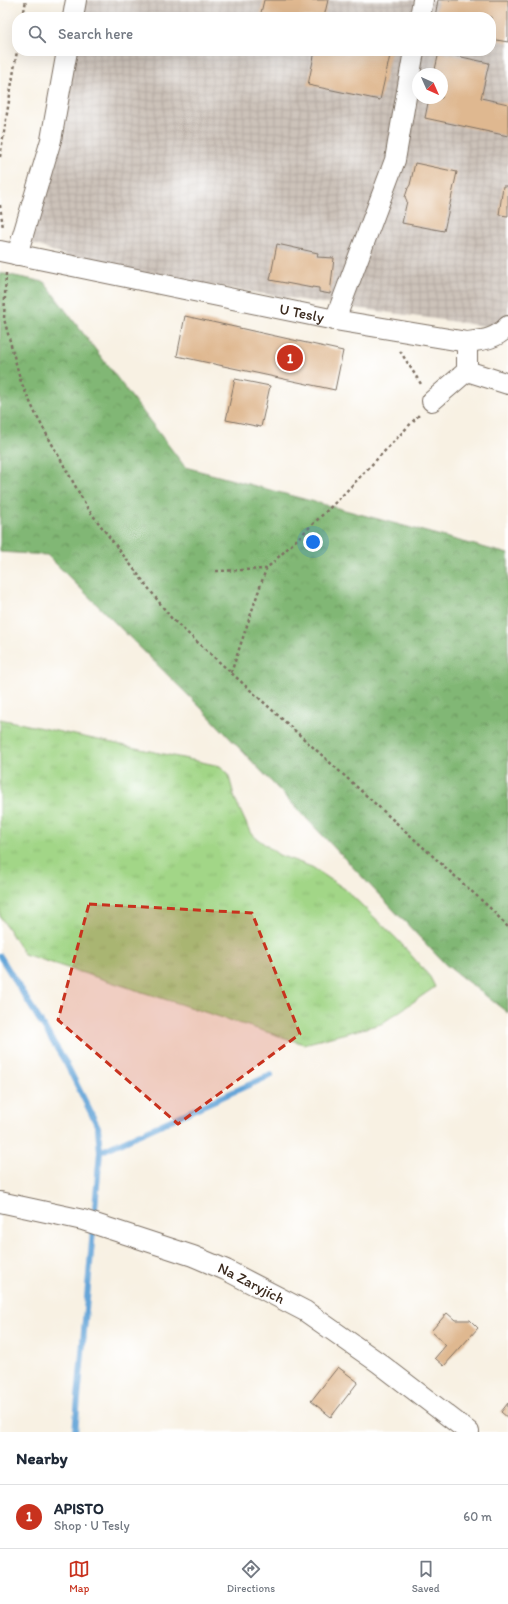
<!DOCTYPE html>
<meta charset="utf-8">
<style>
:root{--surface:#fff;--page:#f2f2f3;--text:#1f2937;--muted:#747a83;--line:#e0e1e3;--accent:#c8321e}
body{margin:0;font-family:Itim,sans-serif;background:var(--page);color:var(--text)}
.compass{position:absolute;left:412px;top:68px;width:36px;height:36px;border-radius:50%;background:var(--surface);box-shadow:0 4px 16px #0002;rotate:135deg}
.you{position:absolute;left:313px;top:542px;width:14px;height:14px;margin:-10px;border:3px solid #fff;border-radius:50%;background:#1a73e8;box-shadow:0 0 0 6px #1a73e833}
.badge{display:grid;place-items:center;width:26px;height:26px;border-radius:50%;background:var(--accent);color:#fff;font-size:13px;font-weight:700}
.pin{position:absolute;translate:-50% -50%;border:2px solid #fff;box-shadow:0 1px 4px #0006}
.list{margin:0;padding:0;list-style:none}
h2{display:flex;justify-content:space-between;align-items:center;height:52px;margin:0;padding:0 16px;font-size:17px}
h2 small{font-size:13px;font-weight:400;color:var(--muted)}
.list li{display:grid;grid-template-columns:26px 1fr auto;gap:12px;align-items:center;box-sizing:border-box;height:64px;padding:0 16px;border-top:1px solid var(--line)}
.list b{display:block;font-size:15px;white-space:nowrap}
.list p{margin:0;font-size:13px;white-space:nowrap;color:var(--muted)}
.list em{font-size:13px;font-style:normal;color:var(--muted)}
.icon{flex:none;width:22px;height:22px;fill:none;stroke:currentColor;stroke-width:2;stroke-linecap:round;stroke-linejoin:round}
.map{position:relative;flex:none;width:508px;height:1432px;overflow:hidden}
.search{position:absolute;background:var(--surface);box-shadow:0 4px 16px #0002;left:12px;right:12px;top:12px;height:44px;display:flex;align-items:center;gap:10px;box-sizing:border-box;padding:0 14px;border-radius:16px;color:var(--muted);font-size:15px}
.sheet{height:116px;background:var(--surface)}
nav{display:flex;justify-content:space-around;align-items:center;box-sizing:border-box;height:56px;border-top:1px solid var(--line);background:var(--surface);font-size:11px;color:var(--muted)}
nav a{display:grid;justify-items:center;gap:2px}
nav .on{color:var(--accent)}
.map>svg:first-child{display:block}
</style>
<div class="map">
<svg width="508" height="1432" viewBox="0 0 508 1432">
<defs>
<pattern id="industrial-grid" width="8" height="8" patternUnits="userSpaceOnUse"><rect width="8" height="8" fill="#ccc2b9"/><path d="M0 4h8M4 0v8" fill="none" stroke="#b0a79f"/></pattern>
<pattern id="grass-tufts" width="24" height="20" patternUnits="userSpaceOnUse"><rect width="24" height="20" fill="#a2d687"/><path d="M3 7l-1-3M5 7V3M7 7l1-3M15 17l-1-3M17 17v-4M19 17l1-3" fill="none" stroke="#8cb874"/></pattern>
<pattern id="forest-crowns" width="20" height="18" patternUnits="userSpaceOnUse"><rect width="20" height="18" fill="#81b774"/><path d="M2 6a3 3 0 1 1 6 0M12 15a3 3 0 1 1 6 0" fill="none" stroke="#6b955f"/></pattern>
</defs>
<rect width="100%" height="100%" fill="#fff"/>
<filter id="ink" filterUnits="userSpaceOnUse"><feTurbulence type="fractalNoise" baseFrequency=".025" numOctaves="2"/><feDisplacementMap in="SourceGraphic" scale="8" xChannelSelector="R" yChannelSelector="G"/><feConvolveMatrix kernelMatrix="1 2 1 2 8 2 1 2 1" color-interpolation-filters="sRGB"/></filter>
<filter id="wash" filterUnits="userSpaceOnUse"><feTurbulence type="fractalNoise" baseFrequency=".012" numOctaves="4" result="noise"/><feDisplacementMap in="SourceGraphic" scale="16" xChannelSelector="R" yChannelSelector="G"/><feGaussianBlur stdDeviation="0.9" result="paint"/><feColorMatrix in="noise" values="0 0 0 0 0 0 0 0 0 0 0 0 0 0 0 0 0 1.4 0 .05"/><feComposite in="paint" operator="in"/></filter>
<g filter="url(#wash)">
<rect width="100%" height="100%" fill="#f8f1e3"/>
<path fill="url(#industrial-grid)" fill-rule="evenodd" d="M66,0H508V325L485,326L327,304L95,267L31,243L59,51H491V17H64ZM418,74H442V98H418Z"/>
<path fill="url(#grass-tufts)" stroke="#6e8052" d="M0,719L220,766L228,773L235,799L251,834L279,855L312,867L345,889L398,940L430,977L435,987L381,1024L304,1044L24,954L0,916Z"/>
<path fill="url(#forest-crowns)" stroke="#5e7049" d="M0,273L44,282L185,467L508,554V1013L446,965L205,712L47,555L0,552Z"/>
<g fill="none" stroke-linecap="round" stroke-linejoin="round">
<path stroke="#65a5d8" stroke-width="6" d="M0,956L66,1063L98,1127L100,1152L75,1432
M100,1152L271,1075"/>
</g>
<g id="blocks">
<path fill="#dfb890" d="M264,0H328L324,17H260Z
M438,0H508V42L491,39V17H435Z
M315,51H391L380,100L308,85Z
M439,52L489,63L481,98L508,104V136L425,118L429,98H442V74H434Z
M415,163L457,172L444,231L402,223L407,201L405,197L408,188L410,185Z
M503,186H508V216L499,215Z
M277,244L318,253L317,257L334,258L330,294L319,292V288L312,287V288L270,280Z
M185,316L343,351L335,390L177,356Z
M235,379L270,386L261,427L226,420Z
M447,1313L455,1320H470L478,1328L444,1366L435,1358L446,1345L431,1331Z
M338,1367L358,1382L331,1417L311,1401Z
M508,1403V1418L501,1412Z"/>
</g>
</g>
<g filter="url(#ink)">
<use href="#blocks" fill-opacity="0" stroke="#7d7063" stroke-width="1"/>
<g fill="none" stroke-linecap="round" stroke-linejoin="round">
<defs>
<g id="minor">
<path d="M73,17L76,0"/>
<path d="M420,17L423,0"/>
<path id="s1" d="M0,251L335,320L395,160L414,51"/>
<path d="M17,255L51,140L67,51"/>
<path d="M335,320L467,342C484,340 496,339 508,326"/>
<path d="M467,371L508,384"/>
<path d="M432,401L467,371V342"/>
<path id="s2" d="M0,1202L83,1220L193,1256L226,1270L305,1311L379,1363L469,1432"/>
</g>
</defs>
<use href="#minor" stroke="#7d7063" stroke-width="22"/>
<path stroke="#7d7063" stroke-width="2.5" stroke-dasharray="3 3" stroke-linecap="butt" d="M23,17L26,0
M0,157L17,51
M0,205L3,228
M6,273L4,319L21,382L36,415L88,509L172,619L490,908L508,927
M400,351L421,384
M216,571L266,569L339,499L419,415
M231,673L266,569"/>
<use href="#minor" stroke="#fff" stroke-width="20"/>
</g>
</g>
<path fill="#c8321e" fill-opacity="0.2" stroke="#c8321e" stroke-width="3" stroke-dasharray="8 5" stroke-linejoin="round" d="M89,904L252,913L300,1034L178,1124L58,1020Z"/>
<g text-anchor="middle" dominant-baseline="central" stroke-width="3" stroke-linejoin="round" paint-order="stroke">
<g font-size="15" fill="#3b2a1e" stroke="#fff">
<text stroke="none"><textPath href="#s1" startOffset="308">U Tesly</textPath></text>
<text stroke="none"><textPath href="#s2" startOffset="265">Na Zaryjích</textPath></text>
</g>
</g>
</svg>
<svg class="compass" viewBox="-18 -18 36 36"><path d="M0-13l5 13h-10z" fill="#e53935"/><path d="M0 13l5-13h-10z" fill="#747a83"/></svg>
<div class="you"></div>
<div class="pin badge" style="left:290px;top:358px">1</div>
<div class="search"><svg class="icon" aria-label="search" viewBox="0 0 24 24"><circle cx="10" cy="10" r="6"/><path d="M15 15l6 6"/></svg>Search here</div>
</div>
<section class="sheet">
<h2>Nearby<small></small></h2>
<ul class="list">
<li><span class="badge">1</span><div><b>APISTO</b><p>Shop · U Tesly</p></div><em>60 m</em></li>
</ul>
</section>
<nav>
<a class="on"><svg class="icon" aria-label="map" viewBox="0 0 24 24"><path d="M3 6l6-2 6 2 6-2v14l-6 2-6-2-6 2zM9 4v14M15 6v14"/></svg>Map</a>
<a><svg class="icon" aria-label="directions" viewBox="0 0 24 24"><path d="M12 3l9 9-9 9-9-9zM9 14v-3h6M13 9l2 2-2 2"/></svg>Directions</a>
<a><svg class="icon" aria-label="saved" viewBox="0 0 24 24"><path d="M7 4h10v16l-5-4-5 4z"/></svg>Saved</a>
</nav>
